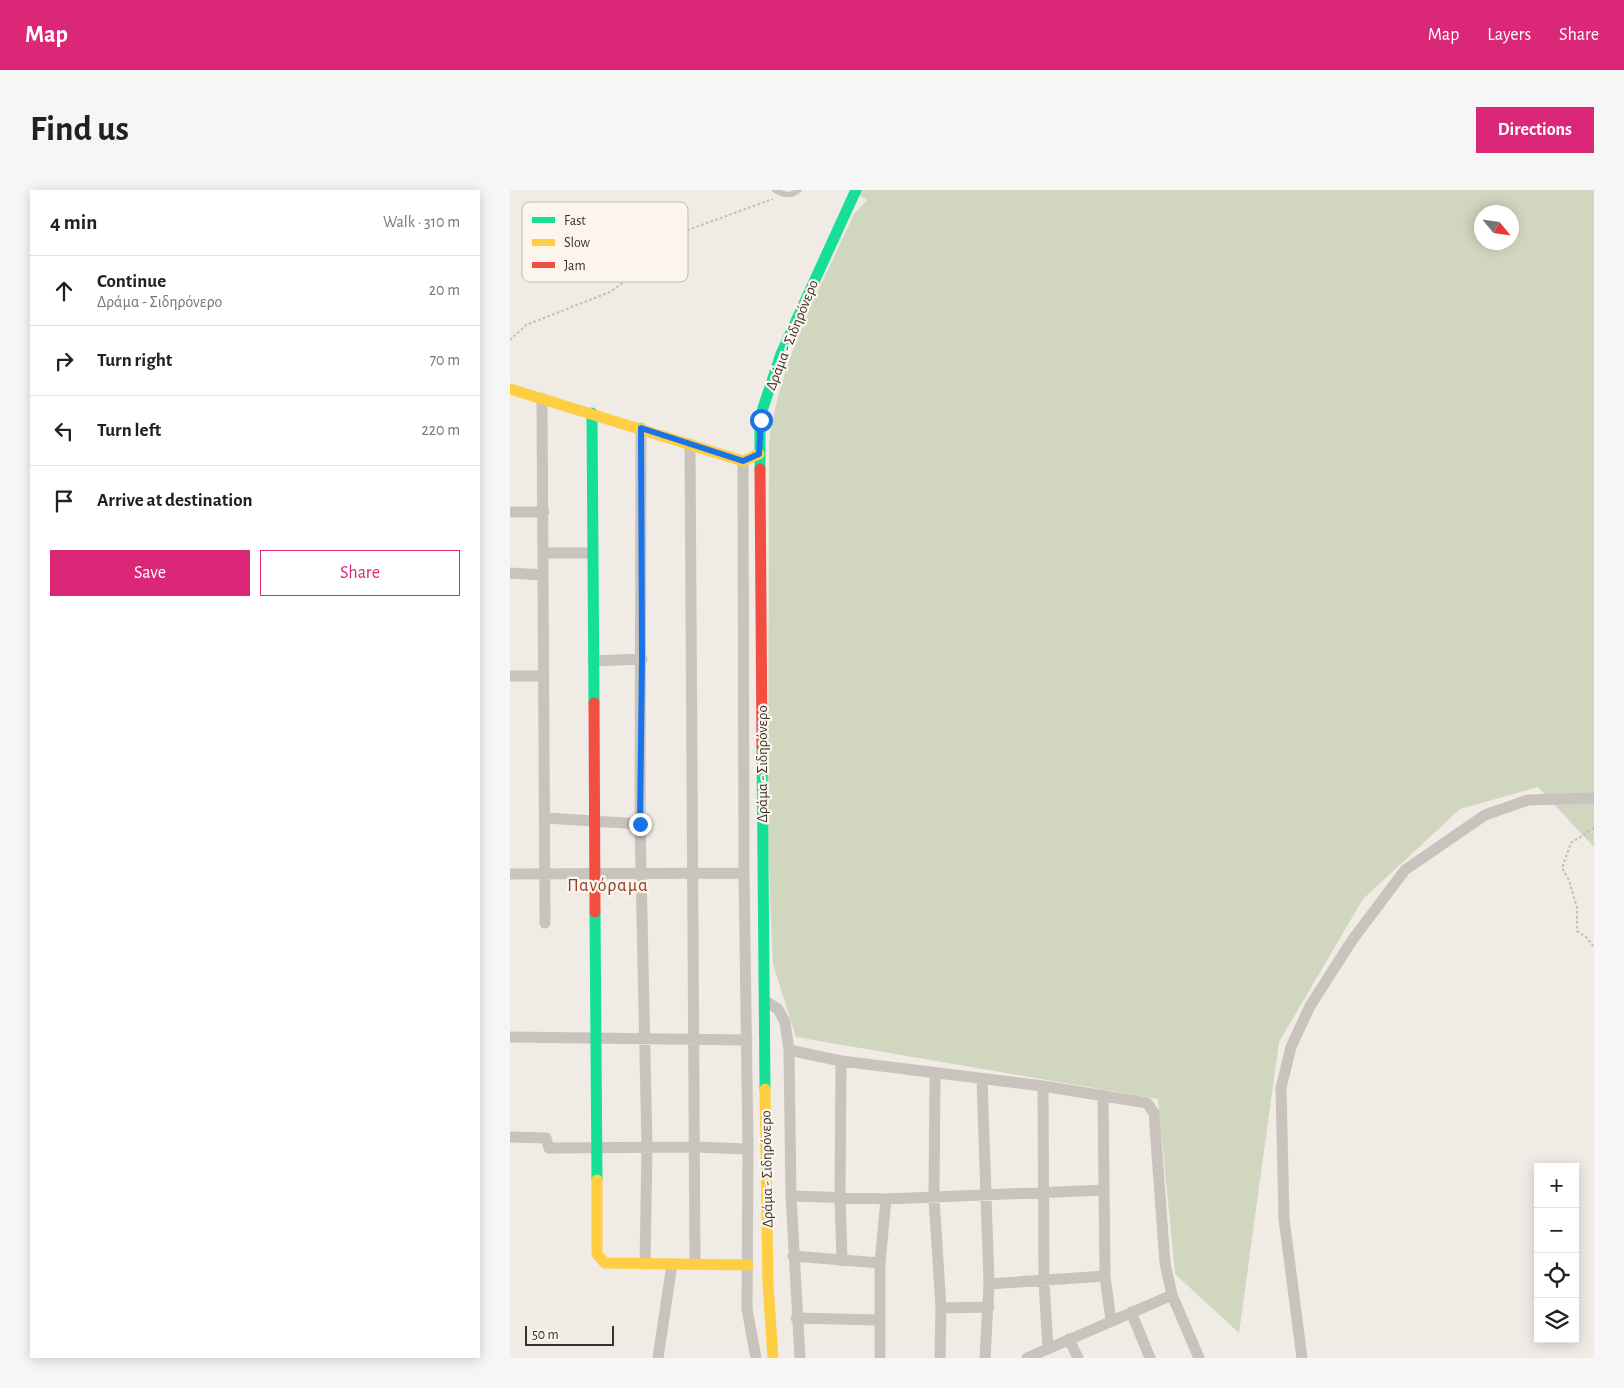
<!DOCTYPE html>
<meta charset="utf-8">
<style>
:root{--surface:#fff;--page:#f6f6f6;--text:#202124;--muted:#757577;--line:#e0e0e0;--accent:#db2777}
body{margin:0;font-family:"Alegreya Sans",sans-serif;background:var(--page);color:var(--text)}
.controls{position:absolute;right:15px;bottom:15px;display:grid;overflow:hidden;border-radius:0px;box-shadow:0 2px 12px #0003}
.controls button{width:45px;height:45px;display:grid;place-items:center;padding:0;border:0;border-bottom:1px solid var(--line);background:var(--surface);color:var(--text);font:25px sans-serif}
.compass{position:absolute;left:964px;top:15px;width:45px;height:45px;border-radius:50%;background:var(--surface);box-shadow:0 2px 12px #0003;rotate:119deg}
.scale{position:absolute;left:15px;bottom:12px;width:89px;box-sizing:border-box;padding-left:5px;border:2px solid #3b302b;border-top:0;font-size:14px;line-height:18px;white-space:nowrap;color:#3b302b;-webkit-text-stroke:4px #fbf5ee;paint-order:stroke}
.stop{position:absolute;width:15px;height:15px;margin:-11px;border:4px solid #1a73e8;border-radius:50%;background:#fff}
.stop.end{background:#1a73e8;border-color:#fff;box-shadow:0 1px 5px #0008}
.list{margin:0;padding:0;list-style:none}
h2{display:flex;justify-content:space-between;align-items:center;height:65px;margin:0;padding:0 20px;font-size:21px}
h2 small{font-size:16px;font-weight:400;color:var(--muted)}
.list li{display:grid;grid-template-columns:32px 1fr auto;gap:15px;align-items:center;box-sizing:border-box;height:70px;padding:0 20px;border-top:1px solid var(--line)}
.list b{display:block;font-size:19px;white-space:nowrap}
.list p{margin:0;font-size:16px;white-space:nowrap;color:var(--muted)}
.list em{font-size:16px;font-style:normal;color:var(--muted)}
.actions{display:flex;gap:10px;padding:15px 20px}
.actions a{flex:1;padding:11px 0;border:1px solid var(--accent);border-radius:0px;text-align:center;font-size:18px;color:var(--accent)}
.actions .main{background:var(--accent);color:#fff}
.icon{flex:none;width:28px;height:28px;fill:none;stroke:currentColor;stroke-width:2;stroke-linecap:round;stroke-linejoin:round}
.map{position:relative;flex:none;width:1084px;height:1168px;overflow:hidden;border-radius:0px}
header{display:flex;align-items:center;gap:30px;box-sizing:border-box;height:70px;padding:0 25px;background:var(--accent);color:#fff}
header strong{font-size:24px}
nav{display:flex;gap:28px;margin-inline-start:auto;font-size:18px}
.intro{display:flex;align-items:center;justify-content:space-between;box-sizing:border-box;height:120px;padding:0 30px}
h1{margin:0;font-size:35px}
.button{padding:12px 22px;border-radius:0px;background:var(--accent);color:#fff;font-size:18px;font-weight:700}
main{display:flex;gap:30px;padding:0 30px}
aside{flex:1;background:var(--surface);border-radius:0px;box-shadow:0 2px 12px #0003}
.map>svg:first-child{display:block}
</style>
<header>
<strong>Map</strong>
<nav><a>Map</a><a>Layers</a><a>Share</a></nav>
</header>
<div class="intro"><h1>Find us</h1><a class="button">Directions</a></div>
<main>
<aside>
<h2>4 min<small>Walk · 310 m</small></h2>
<ul class="list">
<li><svg class="icon" aria-label="ahead" viewBox="0 0 24 24"><path d="M12 20V5M6 11l6-6 6 6"/></svg><div><b>Continue</b><p>Δράμα - Σιδηρόνερο</p></div><em>20 m</em></li>
<li><svg class="icon" aria-label="right" viewBox="0 0 24 24"><path d="M7 20v-9h11M14 6l5 5-5 5"/></svg><div><b>Turn right</b></div><em>70 m</em></li>
<li><svg class="icon" aria-label="left" viewBox="0 0 24 24"><path d="M17 20v-9H6M10 6l-5 5 5 5"/></svg><div><b>Turn left</b></div><em>220 m</em></li>
<li><svg class="icon" aria-label="arrive" viewBox="0 0 24 24"><path d="M6 21V4h12l-3 4 3 4H6"/></svg><div><b>Arrive at destination</b></div></li>
</ul>
<div class="actions"><a class="main">Save</a><a>Share</a></div>
</aside>
<div class="map">
<svg width="1084" height="1168" viewBox="0 0 1084 1168">
<rect width="100%" height="100%" fill="#f0ebe5"/>
<path fill="#d1d6bf" fill-rule="evenodd" d="M340,0H1084V657L1028,597L950,619L853,709L769,852L729,1143L665,1084L648,909L286,847L263,774L262,755L258,656L259,255C268,173 310,99 344,24L357,10ZM972,22H1002V52H972Z"/>
<g fill="none" stroke-linecap="round" stroke-linejoin="round">
<path stroke="#c2bbb6" stroke-width="2" stroke-dasharray="2.5 2.5" stroke-linecap="butt" d="M0,150L16,135L100,102L114,92L133,60L169,43L263,9
M1084,638L1061,653L1052,678L1059,690L1067,718V741L1076,747L1084,757"/>
<path stroke="#c9c3be" stroke-width="5.5" d="M265,0C274,5 281,7 289,0"/>
<path stroke="#c9c3be" stroke-width="11" d="M32,208L35,733
M131,238L130,634L137,957L135,1074
M180,254L185,1073
M233,271L234,683L238,959L237,1119L246,1168
M0,322H34
M35,363H82
M0,383L33,385
M83,471L132,469
M0,486H34
M36,628L130,634
M0,684L234,683
M255,811L268,819L275,832L279,860L281,1006L290,1168
M0,847L237,850
M279,860L331,871L533,896L637,913L644,923L655,1073L662,1105L689,1168
M331,871L330,1008L332,1071
M425,884L424,1009L431,1118L430,1168
M472,889L479,1094L475,1168
M533,896L534,1091L538,1159
M593,905L595,1086L601,1131
M0,947L36,948L39,958L185,957L238,959
M281,1006L376,1009L370,1073V1168
M376,1009L594,1000
M283,1066L370,1073
M479,1094L595,1086
M431,1118L479,1117
M621,1122L640,1168
M286,1128L369,1130
M559,1149L568,1168
M148,1168L162,1074
M517,1168L662,1105
M792,1168L774,1029L771,898L781,857L800,816L843,749L895,680L975,625L1018,610L1084,608"/>
<path stroke="#16e098" stroke-width="11" d="M82,223L84,513
M250,279V238L253,218L271,164L346,0
M252,557L255,899
M85,722L87,990"/>
<path stroke="#ffcf43" stroke-width="11" d="M0,199L233,271L249,264
M255,899L258,1094L263,1168
M87,990V1064L95,1073L238,1075"/>
<path stroke="#f24e42" stroke-width="11" d="M250,279L252,557
M84,513L85,722"/>
</g>
<g fill="none" stroke-linecap="round" stroke-linejoin="round">
<path stroke="#1a73e8" stroke-width="6" d="M130,634L132,469L131,238L233,271L249,264L251,230"/>
</g>
<g text-anchor="middle" dominant-baseline="central" stroke-width="4.5" stroke-linejoin="round" paint-order="stroke">
<g font-size="15" fill="#3b302b" stroke="#fbf5ee">
<text transform="translate(282 145) rotate(-68)">Δράμα - Σιδηρόνερο</text>
<text transform="translate(252 574) rotate(-90)">Δράμα - Σιδηρόνερο</text>
<text transform="translate(257 979) rotate(-91)">Δράμα - Σιδηρόνερο</text>
</g>
<g font-size="18" letter-spacing="1" fill="#8c3b22" stroke="#fbf5ee">
<text x="98" y="696">Πανόραμα</text>
</g>
</g>
<rect x="12" y="12" width="166" height="80" rx="8" fill="#fbf5ee" stroke="#c1bab4" stroke-width="1"/>
<rect x="22" y="27" width="23" height="6" fill="#16e098"/>
<rect x="22" y="49" width="23" height="7" fill="#ffcf43"/>
<rect x="22" y="72" width="23" height="6" fill="#f24e42"/>
<g font-size="14" fill="#3b302b">
<text x="54" y="35">Fast</text>
<text x="54" y="57">Slow</text>
<text x="54" y="80">Jam</text>
</g>
</svg>
<div class="controls">
<button>+</button>
<button>−</button>
<button><svg class="icon" aria-label="locate" viewBox="0 0 24 24"><circle cx="12" cy="12" r="6"/><path d="M12 2v4M12 18v4M2 12h4M18 12h4"/></svg></button>
<button><svg class="icon" aria-label="layers" viewBox="0 0 24 24"><path d="M12 4l9 5-9 5-9-5zM3 14l9 5 9-5"/></svg></button>
</div>
<svg class="compass" viewBox="-18 -18 36 36"><path d="M0-13l5 13h-10z" fill="#e53935"/><path d="M0 13l5-13h-10z" fill="#757577"/></svg>
<div class="scale">50 m</div>
<div class="stop" style="left:251px;top:230px"></div>
<div class="stop end" style="left:130px;top:634px"></div>
</div>
</main>
